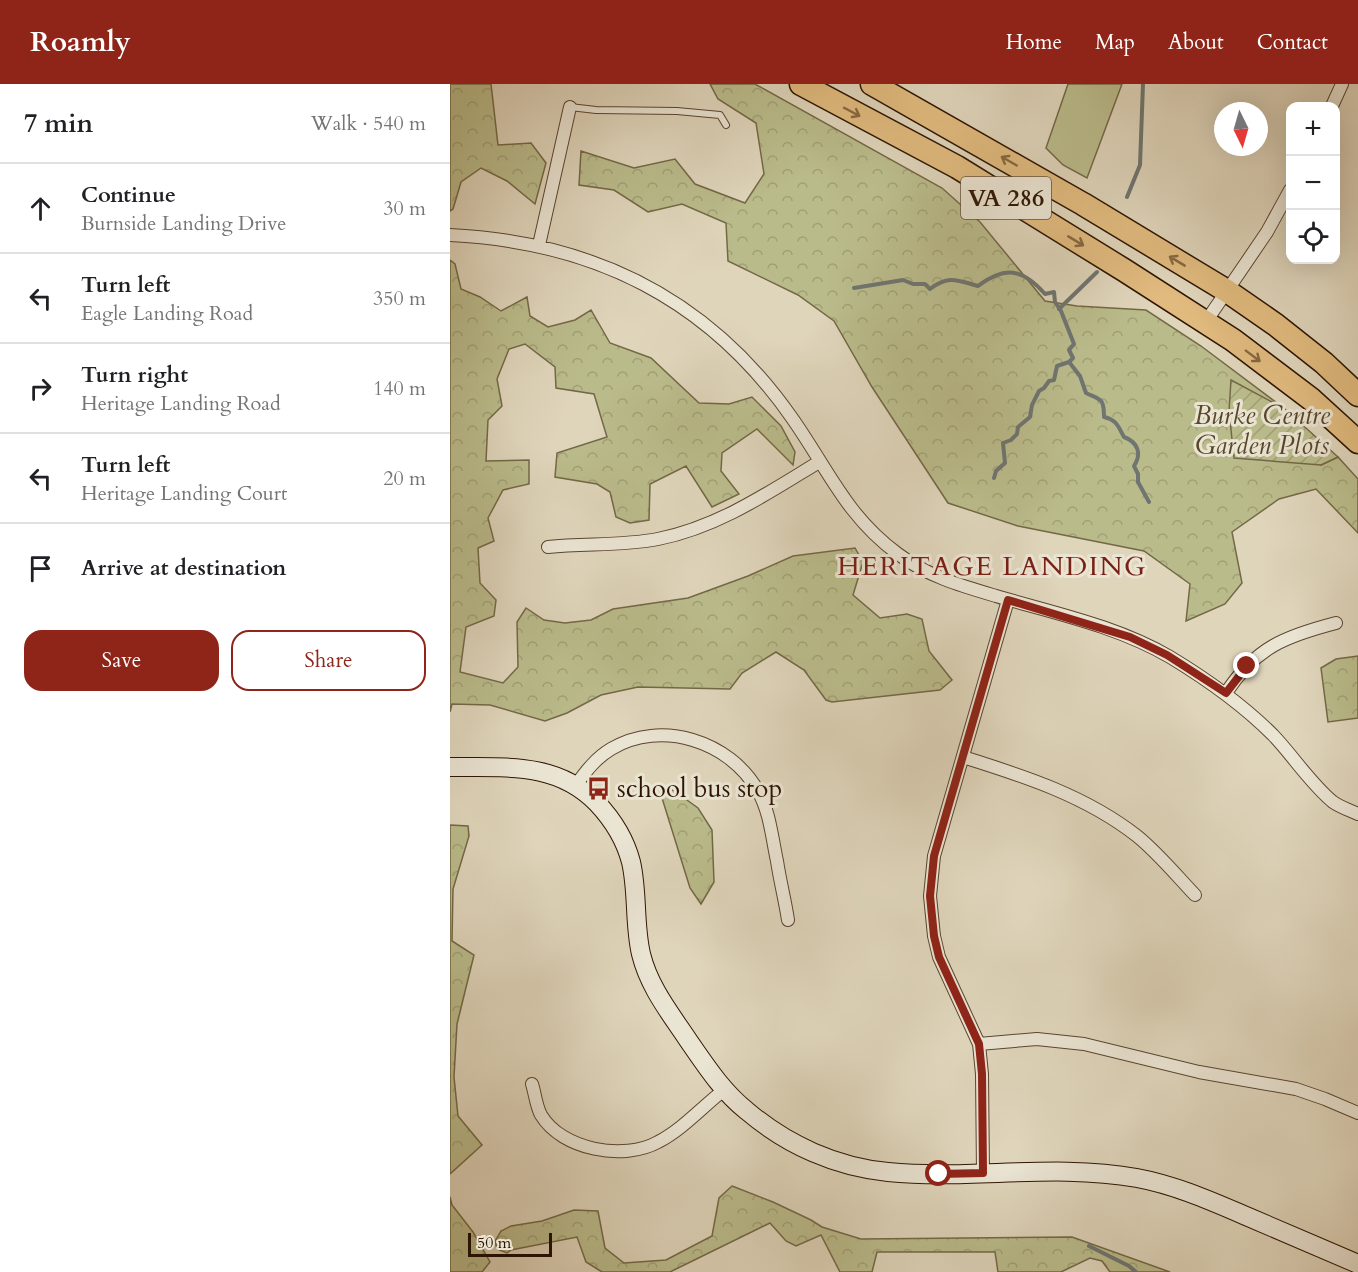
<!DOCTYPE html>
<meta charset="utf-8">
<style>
:root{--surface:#fff;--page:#f6f6f6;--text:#202124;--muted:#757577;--line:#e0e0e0;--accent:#8f2418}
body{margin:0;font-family:Cardo,serif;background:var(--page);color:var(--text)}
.controls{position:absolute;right:18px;top:18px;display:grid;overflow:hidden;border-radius:12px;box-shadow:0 6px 24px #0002}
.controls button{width:54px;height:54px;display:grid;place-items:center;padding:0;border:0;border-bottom:2px solid var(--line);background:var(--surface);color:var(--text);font:30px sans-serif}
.compass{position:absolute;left:764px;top:18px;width:54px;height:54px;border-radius:50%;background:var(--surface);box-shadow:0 6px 24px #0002;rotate:175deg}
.scale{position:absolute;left:18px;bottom:15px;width:84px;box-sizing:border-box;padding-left:6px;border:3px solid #2e1501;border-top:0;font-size:16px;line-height:21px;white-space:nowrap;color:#2e1501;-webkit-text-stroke:4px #eae4d3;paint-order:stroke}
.stop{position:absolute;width:18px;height:18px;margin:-14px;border:4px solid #8f2418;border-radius:50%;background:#fff}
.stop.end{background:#8f2418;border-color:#fff;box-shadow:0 2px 6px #0008}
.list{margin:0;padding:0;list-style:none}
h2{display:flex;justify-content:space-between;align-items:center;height:78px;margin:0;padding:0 24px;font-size:26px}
h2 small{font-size:20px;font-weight:400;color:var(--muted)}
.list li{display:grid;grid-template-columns:39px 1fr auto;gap:18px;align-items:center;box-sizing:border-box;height:90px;padding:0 24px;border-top:2px solid var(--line)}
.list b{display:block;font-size:22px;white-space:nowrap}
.list p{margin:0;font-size:20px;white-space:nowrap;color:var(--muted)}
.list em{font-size:20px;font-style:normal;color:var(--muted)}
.actions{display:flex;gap:12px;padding:18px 24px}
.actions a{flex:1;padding:14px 0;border:2px solid var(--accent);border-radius:18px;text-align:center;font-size:21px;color:var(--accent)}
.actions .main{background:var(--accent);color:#fff}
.icon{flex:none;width:33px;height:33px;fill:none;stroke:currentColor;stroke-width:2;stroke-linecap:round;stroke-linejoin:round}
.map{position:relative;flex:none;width:908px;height:1188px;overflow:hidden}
header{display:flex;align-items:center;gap:36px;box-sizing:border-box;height:84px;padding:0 30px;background:var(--accent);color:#fff}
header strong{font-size:28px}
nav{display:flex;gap:33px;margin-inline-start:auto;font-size:21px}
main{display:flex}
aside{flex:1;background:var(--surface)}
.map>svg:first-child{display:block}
</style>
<header>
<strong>Roamly</strong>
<nav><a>Home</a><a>Map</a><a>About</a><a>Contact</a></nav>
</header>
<main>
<aside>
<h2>7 min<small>Walk · 540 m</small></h2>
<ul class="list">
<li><svg class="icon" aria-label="ahead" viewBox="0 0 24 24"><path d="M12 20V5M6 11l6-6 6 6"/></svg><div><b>Continue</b><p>Burnside Landing Drive</p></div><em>30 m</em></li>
<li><svg class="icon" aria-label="left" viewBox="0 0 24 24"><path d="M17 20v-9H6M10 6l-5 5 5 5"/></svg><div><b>Turn left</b><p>Eagle Landing Road</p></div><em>350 m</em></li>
<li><svg class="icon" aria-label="right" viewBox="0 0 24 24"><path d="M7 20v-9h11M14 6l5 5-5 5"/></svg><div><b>Turn right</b><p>Heritage Landing Road</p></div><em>140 m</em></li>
<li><svg class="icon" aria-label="left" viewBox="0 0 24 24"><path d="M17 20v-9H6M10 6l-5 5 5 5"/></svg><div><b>Turn left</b><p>Heritage Landing Court</p></div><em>20 m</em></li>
<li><svg class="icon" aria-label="arrive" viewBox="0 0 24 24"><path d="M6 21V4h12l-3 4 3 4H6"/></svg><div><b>Arrive at destination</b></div></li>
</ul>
<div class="actions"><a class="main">Save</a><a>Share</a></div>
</aside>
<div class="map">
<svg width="908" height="1188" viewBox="0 0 908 1188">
<defs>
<pattern id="forest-crowns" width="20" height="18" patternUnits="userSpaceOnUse" patternTransform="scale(1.5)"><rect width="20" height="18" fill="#babb8b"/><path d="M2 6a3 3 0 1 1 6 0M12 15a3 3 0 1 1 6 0" fill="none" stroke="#a0a076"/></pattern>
<pattern id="garden-furrows" width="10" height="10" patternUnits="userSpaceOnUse" patternTransform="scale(1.5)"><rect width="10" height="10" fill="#babb8b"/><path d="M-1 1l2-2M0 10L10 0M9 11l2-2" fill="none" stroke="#a0a076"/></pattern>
</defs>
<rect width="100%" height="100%" fill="#dfd5bb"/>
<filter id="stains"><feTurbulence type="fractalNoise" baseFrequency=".00333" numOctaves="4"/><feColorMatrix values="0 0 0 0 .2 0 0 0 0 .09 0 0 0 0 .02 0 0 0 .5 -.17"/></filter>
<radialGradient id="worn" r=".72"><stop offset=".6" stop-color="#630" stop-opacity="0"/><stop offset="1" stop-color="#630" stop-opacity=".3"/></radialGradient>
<path fill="#babb8b" stroke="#746846" stroke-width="1.5" d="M618,0H672L637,94L613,81L596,64Z"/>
<path fill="url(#forest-crowns)" stroke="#746846" stroke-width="1.5" d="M0,0H41L48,61L81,59L96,79L85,120L57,97L31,84L11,98L3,125L0,127Z
M260,0H305L492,104L530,138L595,217L627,222L696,226L751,262L835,325L781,297L871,381L888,373L908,395V449L866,405L829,415L782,448L792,499L775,520L736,537L740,500L694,467L568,442L498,419L422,303L384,237L348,211L278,177L276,139L232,120L198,128L164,106L129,101L131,67L184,84L225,75L245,100L295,119L314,90L306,39L268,15Z
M0,176L5,180L11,205L30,213L51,227L77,213L80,232L98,243L125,236L141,226L160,259L201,274L249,319L279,320L302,313L331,342L345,368L343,381L307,345L272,369L271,387L289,410L262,423L236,382L200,400L199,436L180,439L166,433L160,408L147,400L105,393L107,369L157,353L144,310L106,304L105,283L75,260L59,265L47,295L52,322L38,336L36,377L79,376V400L53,406L38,434L44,457L28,464L30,499L46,516L44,532L16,543L10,588L53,599L68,583L67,538L76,524L94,536L115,539L141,536L163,525L238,514L298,492L343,472L405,464L413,478L403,511L430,534L457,530L472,535L479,567L502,596L490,606L382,618L376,616L354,586L326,568L292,589L280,605L188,603L151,611L117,629L95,637L40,621L2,620L0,628Z
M908,572V634L878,638L871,584L886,575Z
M223,706L248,724L262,746L264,798L251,820L240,804L212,714Z
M0,741L18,742L19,752L3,805L2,857L24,871L7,940L4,993L8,1032L32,1061L0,1090Z
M282,1102L323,1118L361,1136L372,1143L411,1155L622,1153L720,1188H660L652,1177L640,1174L611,1188H548L545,1168H427L422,1188H390L371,1151L346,1162L336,1157L320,1139L220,1188H152L136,1178L127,1153L61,1166L57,1169L47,1165L45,1157L51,1147L61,1142L92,1137L124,1126L148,1127L155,1164L174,1179L216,1176L262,1152L269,1114Z
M0,1113L2,1121L23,1148L40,1178L32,1188H0Z"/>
<path fill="url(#garden-furrows)" stroke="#746846" stroke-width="1.5" d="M781,296L835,325L888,373L871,381L784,374L779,327Z"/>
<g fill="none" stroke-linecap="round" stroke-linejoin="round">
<path stroke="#6f7571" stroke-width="4" d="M677,113L690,81L693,0
M404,204L453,196L463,200H475L480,205C499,190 509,197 528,202C555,182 572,184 595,210L604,208L605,218L611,227L624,260L619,266L623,274L619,278L607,282L604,296L599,297L594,304L589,307L582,321L580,333L568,343L567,350L561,356L553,359L555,379L546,387L544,394
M609,225L647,188
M619,278L630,292L636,309C651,316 654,314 654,333C667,336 668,342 674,353C688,358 692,370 684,382L688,390V398L699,418
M639,1162L679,1182L686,1188"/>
<defs>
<path id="lane" d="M120,23L146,26L227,27L270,31L276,41"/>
<path id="street" d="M882,22L892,0
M0,151C144,158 259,215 342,334C378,385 396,432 448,470C477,492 512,502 546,512C604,529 667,542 720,573C758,596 792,620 823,651C843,672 861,700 883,718C890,723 899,726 908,730
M89,161L120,23
M755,239L817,148L840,106
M98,463C135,459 172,462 208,455C268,443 318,409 369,378
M776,609C806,563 836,552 886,539
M513,673C574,692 636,712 687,752C708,769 726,791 745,811
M126,701C136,687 146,674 161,665C211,635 280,657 308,707C320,728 322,754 327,777C330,797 335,816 338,836
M529,960L587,955L634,960L749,988L846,1005L875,1015L908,1029
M82,1000C85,1009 86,1022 91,1031C112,1066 174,1077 208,1058C233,1045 252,1023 274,1006
M533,1089L532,990L529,960L489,873L484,852L480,812L484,772L558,516"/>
<path id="secondary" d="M0,683C54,684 106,677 147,719C163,736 175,755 181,778C188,808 184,840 191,870C199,903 220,929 238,956C256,982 272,1007 297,1027C337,1061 386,1083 438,1088C521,1096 605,1079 687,1094C725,1101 761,1117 796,1132C833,1148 871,1164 908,1180"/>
<path id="highway" d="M351,0L507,83L674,186L783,256L861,315L908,358
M422,0L633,120L777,207L826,241L874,279L908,311"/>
</defs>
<use href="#lane" stroke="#5a4530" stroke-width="8"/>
<use href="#street" stroke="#5a4530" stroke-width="14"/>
<use href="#secondary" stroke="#2e1501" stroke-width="20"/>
<use href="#highway" stroke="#2e1501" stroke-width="25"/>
<use href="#lane" stroke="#eae4d3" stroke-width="6"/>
<use href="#street" stroke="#eae4d3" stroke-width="12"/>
<use href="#secondary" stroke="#eae4d3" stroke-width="18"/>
<use href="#highway" stroke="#e0ba7e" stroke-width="22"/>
</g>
<defs><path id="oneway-shaft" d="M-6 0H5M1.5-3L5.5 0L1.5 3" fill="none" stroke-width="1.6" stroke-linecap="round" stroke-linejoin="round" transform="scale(1.5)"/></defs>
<g stroke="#876840">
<use href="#oneway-shaft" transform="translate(402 28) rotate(28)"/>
<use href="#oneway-shaft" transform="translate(559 77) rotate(-150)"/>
<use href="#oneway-shaft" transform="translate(626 157) rotate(31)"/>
<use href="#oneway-shaft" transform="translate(727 177) rotate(-149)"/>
<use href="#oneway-shaft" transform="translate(803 272) rotate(37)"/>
</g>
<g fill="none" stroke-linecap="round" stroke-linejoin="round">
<path stroke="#8f2418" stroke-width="8" d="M489,1090L533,1089L532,990L529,960L489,873L484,852L480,812L484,772L558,516L680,553L717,571L776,609L797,582"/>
</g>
<defs>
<symbol id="bus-bare" viewBox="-9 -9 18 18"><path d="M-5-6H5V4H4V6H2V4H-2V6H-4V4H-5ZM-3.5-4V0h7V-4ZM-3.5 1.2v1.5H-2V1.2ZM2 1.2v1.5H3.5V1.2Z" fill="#8f2418" stroke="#eae4d3" stroke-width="2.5" paint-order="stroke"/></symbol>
</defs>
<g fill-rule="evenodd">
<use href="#bus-bare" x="132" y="688" width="33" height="33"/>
</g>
<g text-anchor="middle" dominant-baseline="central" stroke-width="6" stroke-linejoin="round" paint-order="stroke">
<rect fill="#eae4d3" stroke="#665340" stroke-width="1.5" x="511" y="93" width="90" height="42" rx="4.5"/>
<g font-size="24" font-weight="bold" fill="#2e1501">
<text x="556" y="114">VA 286</text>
</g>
<g font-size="26" font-style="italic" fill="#58472a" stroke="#eae4d3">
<text x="812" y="331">Burke Centre<tspan x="812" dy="30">Garden Plots</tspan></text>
</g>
<g font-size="26" fill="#2e1501" stroke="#eae4d3" text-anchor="start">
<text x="167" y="704">school bus stop</text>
</g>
<g font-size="27" letter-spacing="1.5" fill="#7a1f14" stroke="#eae4d3">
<text x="542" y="482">HERITAGE LANDING</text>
</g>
</g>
<rect width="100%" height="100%" filter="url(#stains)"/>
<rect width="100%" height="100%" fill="url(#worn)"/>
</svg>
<div class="controls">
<button>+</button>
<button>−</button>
<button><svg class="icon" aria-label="locate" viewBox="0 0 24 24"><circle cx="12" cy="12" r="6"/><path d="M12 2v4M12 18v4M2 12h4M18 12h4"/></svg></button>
</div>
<svg class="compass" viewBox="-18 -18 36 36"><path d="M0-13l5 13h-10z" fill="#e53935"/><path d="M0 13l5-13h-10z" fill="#757577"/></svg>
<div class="scale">50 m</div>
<div class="stop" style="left:489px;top:1090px"></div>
<div class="stop end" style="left:797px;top:582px"></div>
</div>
</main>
